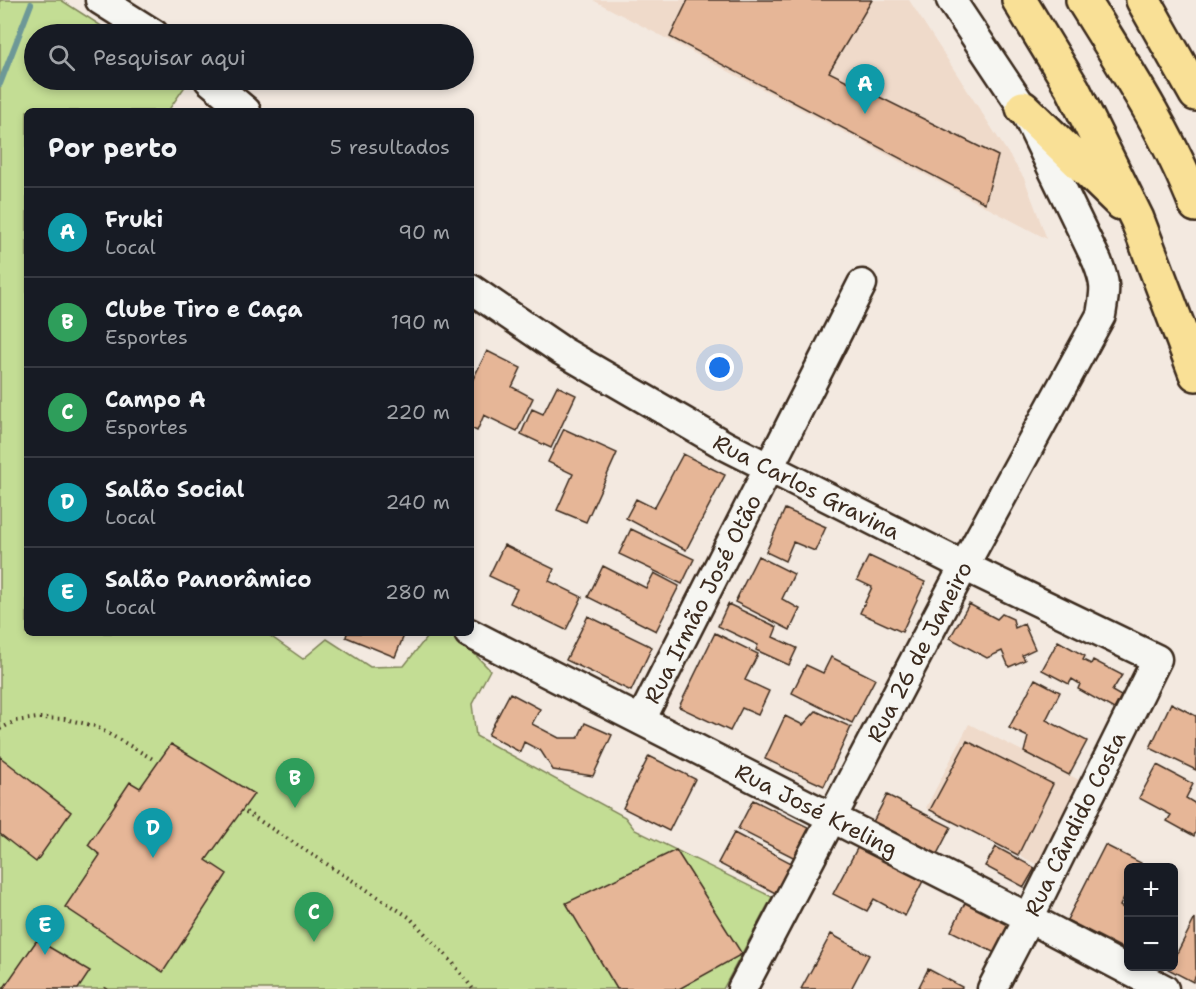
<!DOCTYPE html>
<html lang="pt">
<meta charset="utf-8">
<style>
:root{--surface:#171b24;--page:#242831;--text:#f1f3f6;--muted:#9ea1a6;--line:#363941;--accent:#b45309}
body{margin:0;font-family:"Shantell Sans",sans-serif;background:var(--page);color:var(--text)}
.controls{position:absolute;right:18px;bottom:18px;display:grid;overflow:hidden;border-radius:9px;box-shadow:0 3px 9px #0003}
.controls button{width:54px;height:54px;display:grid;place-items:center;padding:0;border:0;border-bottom:2px solid var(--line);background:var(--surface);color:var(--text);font:30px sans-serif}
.you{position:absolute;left:720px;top:368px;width:21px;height:21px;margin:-15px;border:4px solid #fff;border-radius:50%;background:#1a73e8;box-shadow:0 0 0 9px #1a73e833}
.badge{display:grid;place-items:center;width:39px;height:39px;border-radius:50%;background:var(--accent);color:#fff;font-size:20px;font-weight:700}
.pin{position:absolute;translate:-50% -50px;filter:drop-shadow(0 2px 3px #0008)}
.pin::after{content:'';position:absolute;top:32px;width:21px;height:18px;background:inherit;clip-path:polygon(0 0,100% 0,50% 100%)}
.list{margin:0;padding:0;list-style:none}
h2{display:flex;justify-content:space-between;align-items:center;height:78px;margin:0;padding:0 24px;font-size:26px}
h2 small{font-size:20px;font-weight:400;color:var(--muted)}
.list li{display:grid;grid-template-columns:39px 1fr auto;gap:18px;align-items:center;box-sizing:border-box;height:90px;padding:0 24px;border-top:2px solid var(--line)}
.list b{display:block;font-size:22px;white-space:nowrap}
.list p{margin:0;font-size:20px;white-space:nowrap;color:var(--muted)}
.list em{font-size:20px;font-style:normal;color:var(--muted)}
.icon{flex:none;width:33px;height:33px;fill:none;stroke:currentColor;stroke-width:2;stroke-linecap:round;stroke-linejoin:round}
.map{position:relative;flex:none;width:1196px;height:989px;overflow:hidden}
.search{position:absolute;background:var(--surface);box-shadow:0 3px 9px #0003;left:24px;top:24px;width:450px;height:66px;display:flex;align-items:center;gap:15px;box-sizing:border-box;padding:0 21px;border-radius:33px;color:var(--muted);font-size:22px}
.panel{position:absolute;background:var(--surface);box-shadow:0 3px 9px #0003;left:24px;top:108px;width:450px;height:528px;border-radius:9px}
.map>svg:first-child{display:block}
</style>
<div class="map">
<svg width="1196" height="989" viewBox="0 0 1196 989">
<rect width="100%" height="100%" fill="#f3e9e0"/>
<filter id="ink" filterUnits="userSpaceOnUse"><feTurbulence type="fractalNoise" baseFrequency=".0167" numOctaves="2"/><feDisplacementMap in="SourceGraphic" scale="12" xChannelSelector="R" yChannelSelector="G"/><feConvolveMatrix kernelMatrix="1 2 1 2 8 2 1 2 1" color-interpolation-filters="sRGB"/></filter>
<g filter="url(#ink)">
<path fill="#efdaca" d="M593,0H909L1024,178L1047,239Z
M969,724L1089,785L1046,869L926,808Z"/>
<path fill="#c3dd94" stroke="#7f8459" stroke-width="1.5" d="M0,0H61L114,34H34V80H183L188,82L168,111H27V633H266L303,659L327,639L370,667L404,666L430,633H454L490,670L472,704L476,736L625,817L635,830L772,897L723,989H0Z"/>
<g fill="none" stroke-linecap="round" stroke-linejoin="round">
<path stroke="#6d9897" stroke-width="6" d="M0,84L31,4"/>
</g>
<path fill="#e6b697" stroke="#3b2a1e" stroke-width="1.5" d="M688,0H872L829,72L998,156L985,203L670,37Z
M487,351L521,368L512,387L533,398L517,431L484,415L477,431L471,428V383Z
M557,386L576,395L551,448L521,434L532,409L543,414Z
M564,429L617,453L586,522L557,510L573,474L548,462Z
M683,454L725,475L686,550L626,518L636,499L654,508Z
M785,509L826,527L815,551L793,542L785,561L766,552Z
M631,529L694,559L682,584L619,554Z
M504,545L554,569L549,581L582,597L566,630L510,603L517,589L489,576Z
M758,556L794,574L782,599L800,609L790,630L735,602Z
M869,556L925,582L902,632L860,613L872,587L857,580Z
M603,566L646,588L654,573L679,586L656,631L588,597Z
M728,604L777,627L773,637L797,648L789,665L756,650L758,645L718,626Z
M969,604L997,619L1002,614L1013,619L1015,628L1024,624L1035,649L1022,655L1025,660L1009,667L1002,651L987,658L950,638Z
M588,616L652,647L631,691L566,660Z
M347,633H405L395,657L346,637Z
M715,633L758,654L745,680L769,691L758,715L742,708L730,731L679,707Z
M1058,641L1085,656L1083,660L1091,664L1093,660L1122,675L1112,691L1121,696L1114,709L1078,689L1080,684L1072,679L1069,684L1042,670Z
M831,657L875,679L852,723L792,693L806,665L823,673Z
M1035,679L1060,692L1046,720L1087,741L1069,775L1024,752L1028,737L1009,728Z
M510,693L540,709L532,724L559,738H578L585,723L612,735L593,776L553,770L541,751L524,742L520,752L488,735Z
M1171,703L1196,716V770L1150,748Z
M816,711L851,727L824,786L765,759L785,716L803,725Z
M967,741L1053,784L1018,855L930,810Z
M171,744L254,794L206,860L227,874L163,972L65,907L100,855L88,845L130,782L140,788Z
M649,756L695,779L669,831L623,808Z
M0,757L71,812L36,862L0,834Z
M1157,765L1193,784L1186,798L1196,804V831L1194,836L1167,821L1171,815L1139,798Z
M887,795L951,827L937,854L873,822Z
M753,800L818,832L803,862L738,829Z
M734,833L799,867L783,897L718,863Z
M860,843L925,877L905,916L874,899L867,911L833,894Z
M1105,845L1141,863L1139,868H1128V889L1120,906L1128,911V951L1067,920Z
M996,847L1035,868L1024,887L985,866Z
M676,850L742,954L679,989H617L566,903Z
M966,901L1012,924L997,954L951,931Z
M1195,918L1196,975L1193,982L1168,969L1169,966H1174V959Z
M831,934L869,955L851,989H801Z
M37,940L90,971L78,989H3Z
M928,969L962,987L961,989H918Z"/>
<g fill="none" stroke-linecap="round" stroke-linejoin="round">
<defs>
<g id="minor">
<path d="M100,0L154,34"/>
<path d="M209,80L246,111"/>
<path id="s1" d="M471,289L562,351L726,446L964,566L1157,659L1029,918L992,989"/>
<path id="s2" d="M469,633L1029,918L1164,989"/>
<path id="s3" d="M641,720L862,284"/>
<path id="s4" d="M742,989L964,566L1101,315C1105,290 1107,286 1097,261L1023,108L951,0"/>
</g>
<path id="major" d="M1143,0L1196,94"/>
<path id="highway" d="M1019,0L1073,89L1137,219L1196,374
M1083,0C1124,66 1168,133 1196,205
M1023,108L1121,203"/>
</defs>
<use href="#minor" stroke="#3b2a1e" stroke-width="33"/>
<use href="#major" stroke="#3b2a1e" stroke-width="38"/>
<use href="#highway" stroke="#3b2a1e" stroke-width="38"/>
<path stroke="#3b2a1e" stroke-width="4" stroke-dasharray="1.5 4.5" stroke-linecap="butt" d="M0,729L15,721L38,718L65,719L95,726L153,759
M246,812L409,917L453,963L473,989
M106,989L107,987"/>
<use href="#minor" stroke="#f6f6f2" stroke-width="28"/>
<use href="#major" stroke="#f9e096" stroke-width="33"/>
<use href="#highway" stroke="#f9e096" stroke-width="33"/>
</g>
</g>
<g text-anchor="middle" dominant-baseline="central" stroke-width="4.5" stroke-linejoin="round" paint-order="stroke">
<g font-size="22" fill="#3b2a1e" stroke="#f6f6f2">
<text stroke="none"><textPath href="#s1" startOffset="390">Rua Carlos Gravina</textPath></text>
<text stroke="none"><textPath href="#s3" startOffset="136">Rua Irmão José Otão</textPath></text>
<text stroke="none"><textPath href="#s4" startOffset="381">Rua 26 de Janeiro</textPath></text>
<text stroke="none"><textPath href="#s2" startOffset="390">Rua José Kreling</textPath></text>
<text transform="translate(1075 824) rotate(-64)">Rua Cândido Costa</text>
</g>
</g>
</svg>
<div class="controls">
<button>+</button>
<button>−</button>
</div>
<div class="you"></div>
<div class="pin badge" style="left:865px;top:114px;background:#0f9aa8">A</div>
<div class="pin badge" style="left:295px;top:808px;background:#2e9e5b">B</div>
<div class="pin badge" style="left:314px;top:942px;background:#2e9e5b">C</div>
<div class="pin badge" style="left:153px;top:858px;background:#0f9aa8">D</div>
<div class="pin badge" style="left:45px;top:955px;background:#0f9aa8">E</div>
<div class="search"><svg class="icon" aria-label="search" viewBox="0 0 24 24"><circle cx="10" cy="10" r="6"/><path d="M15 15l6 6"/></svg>Pesquisar aqui</div>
<section class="panel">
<h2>Por perto<small>5 resultados</small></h2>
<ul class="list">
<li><span class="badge" style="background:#0f9aa8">A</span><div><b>Fruki</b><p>Local</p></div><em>90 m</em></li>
<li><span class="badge" style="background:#2e9e5b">B</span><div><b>Clube Tiro e Caça</b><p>Esportes</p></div><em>190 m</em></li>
<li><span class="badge" style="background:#2e9e5b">C</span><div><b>Campo A</b><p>Esportes</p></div><em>220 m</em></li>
<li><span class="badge" style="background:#0f9aa8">D</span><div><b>Salão Social</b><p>Local</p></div><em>240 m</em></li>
<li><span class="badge" style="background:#0f9aa8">E</span><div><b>Salão Panorâmico</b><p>Local</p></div><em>280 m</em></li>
</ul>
</section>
</div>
